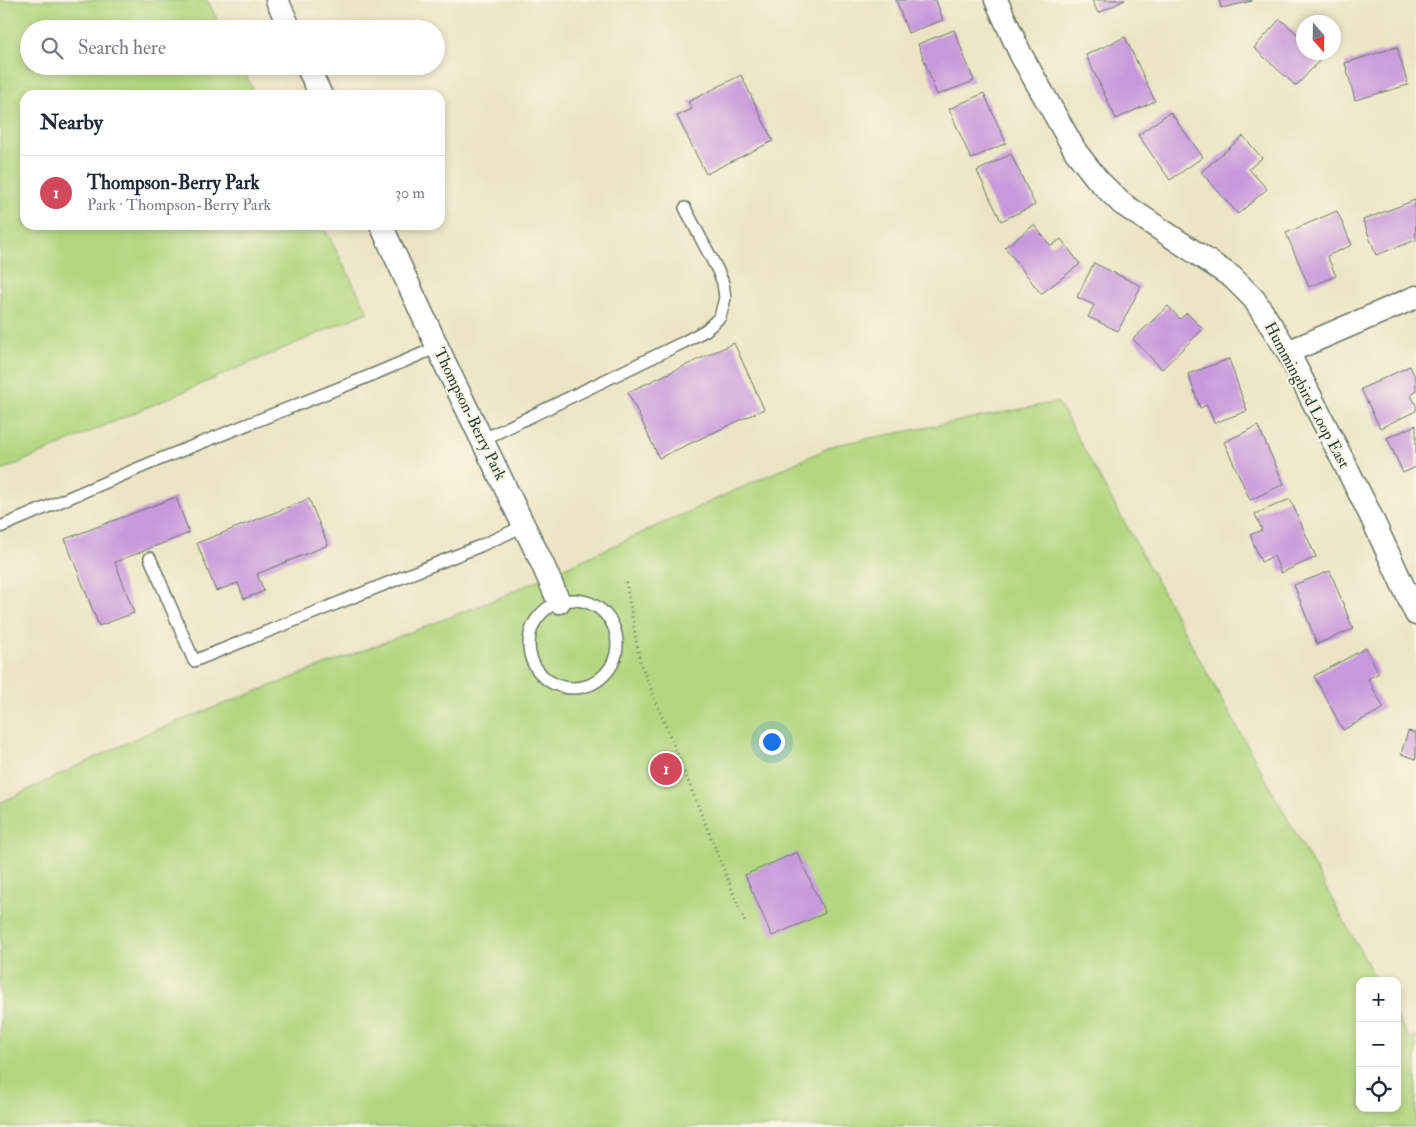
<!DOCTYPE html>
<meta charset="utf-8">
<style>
:root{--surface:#fff;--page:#f2f2f3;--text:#1f2937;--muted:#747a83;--line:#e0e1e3;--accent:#d1495b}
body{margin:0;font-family:"IM FELL Double Pica",serif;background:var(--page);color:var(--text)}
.controls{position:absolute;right:15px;bottom:15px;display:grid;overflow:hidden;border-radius:10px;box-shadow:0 2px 8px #0003}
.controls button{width:45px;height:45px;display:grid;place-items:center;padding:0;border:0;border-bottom:1px solid var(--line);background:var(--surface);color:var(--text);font:25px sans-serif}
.compass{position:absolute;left:1296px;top:15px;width:45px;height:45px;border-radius:50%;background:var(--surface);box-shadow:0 2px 8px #0003;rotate:160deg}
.you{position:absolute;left:771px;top:741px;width:18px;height:18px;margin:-12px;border:4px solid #fff;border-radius:50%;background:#1a73e8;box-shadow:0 0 0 8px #1a73e833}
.badge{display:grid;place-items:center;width:32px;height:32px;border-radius:50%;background:var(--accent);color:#fff;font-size:16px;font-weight:700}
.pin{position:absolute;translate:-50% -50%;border:2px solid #fff;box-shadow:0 1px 5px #0006}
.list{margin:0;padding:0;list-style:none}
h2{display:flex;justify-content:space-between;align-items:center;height:65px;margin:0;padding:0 20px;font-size:21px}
h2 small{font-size:16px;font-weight:400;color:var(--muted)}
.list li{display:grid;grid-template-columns:32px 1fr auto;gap:15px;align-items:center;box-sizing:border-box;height:75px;padding:0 20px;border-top:1px solid var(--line)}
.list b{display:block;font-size:19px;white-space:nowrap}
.list p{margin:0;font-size:16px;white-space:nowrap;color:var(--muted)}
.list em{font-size:16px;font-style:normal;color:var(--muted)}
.icon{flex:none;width:28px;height:28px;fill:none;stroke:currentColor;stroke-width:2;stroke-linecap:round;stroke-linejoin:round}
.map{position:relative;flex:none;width:1416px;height:1127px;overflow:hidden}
.search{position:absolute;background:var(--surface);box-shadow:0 2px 8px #0003;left:20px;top:20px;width:425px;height:55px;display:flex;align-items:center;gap:12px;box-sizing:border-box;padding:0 18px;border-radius:28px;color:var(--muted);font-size:19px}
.panel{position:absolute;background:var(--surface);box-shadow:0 2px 8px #0003;left:20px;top:90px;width:425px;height:140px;border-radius:15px}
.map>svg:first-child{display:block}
</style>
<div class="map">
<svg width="1416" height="1127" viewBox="0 0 1416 1127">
<rect width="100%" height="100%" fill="#fcf5e5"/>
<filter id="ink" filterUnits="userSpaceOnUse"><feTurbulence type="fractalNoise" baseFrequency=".02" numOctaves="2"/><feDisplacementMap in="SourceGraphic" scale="10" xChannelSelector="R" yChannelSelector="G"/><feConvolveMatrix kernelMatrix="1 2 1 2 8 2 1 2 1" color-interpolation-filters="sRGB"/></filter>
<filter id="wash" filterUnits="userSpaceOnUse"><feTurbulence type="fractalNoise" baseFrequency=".0096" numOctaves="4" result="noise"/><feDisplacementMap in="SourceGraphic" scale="20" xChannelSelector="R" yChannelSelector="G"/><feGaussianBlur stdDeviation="1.12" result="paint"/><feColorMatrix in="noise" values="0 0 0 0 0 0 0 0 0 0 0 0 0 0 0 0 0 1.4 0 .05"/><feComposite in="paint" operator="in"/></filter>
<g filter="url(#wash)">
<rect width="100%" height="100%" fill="#ece4c4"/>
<path fill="#b2d780" stroke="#688a5a" d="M0,0H207L222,29H29V66H241L256,95H25V225H323L368,312L0,471Z
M1058,402L1377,981H1360V1108H1397V1017L1409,1038L1416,1035V1127H0V803L143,735L494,600L835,445Z"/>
<g id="blocks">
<path fill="#c798db" d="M896,0H936L943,20L908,33Z
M1092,0H1125L1098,13Z
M1219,0H1252V1L1221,8Z
M1280,19L1304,40V52H1317L1322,58L1296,86L1254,48Z
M954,30L974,81L937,95L918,44Z
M1125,37L1155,101L1116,119L1086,55Z
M1397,47L1408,85L1355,100L1345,63Z
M741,75L773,141L706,174L677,116L692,109L688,102Z
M984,93L1006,143L971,159L949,109Z
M1170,112L1203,157L1170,180L1138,135Z
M1243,136L1262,158L1249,169L1267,189L1238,214L1201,172Z
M1011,154L1035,205L1001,221L977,171Z
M1415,200L1416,240L1376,255L1363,220Z
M1337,211L1352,245L1327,256L1336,276L1309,287L1286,233Z
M1034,225L1051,246L1061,239L1080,264L1041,294L1005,247Z
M1094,263L1141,286L1118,331L1088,317L1094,305L1077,297Z
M1168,306L1180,319L1187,313L1203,329L1162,369L1133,339Z
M734,343L764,409L659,458L628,392Z
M1229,359L1247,411L1214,423L1207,405L1200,408L1188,374Z
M1410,366L1416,379V392L1411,395L1416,405V411L1380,428L1361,389Z
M1416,425V467L1403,473L1387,438Z
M1258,426L1284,484L1250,500L1224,442Z
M176,497L189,533L115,562L134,613L99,626L65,539Z
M309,499L328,545L257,574L264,591L244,599L238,583L216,591L197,543Z
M1290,499L1316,557L1281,573L1274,556L1261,562L1250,535L1262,530L1255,514Z
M1330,571L1353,629L1317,644L1294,585Z
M1366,648L1379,673L1368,679L1384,708L1343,730L1314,676Z
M1408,731L1416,733V759L1401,754Z
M797,852L825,913L772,936L745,875Z"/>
</g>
</g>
<g filter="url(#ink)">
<use href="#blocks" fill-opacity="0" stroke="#677766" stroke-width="1"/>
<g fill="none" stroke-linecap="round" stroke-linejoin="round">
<defs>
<path id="service" d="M482,440L684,342L706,330L720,317L725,298L723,283L718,271L685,208
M0,527L158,460L367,377L438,347
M150,558L194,661L480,546L524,526
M529 644a44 44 0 1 1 88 0a44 44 0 1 1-88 0Z"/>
<path id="minor" d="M277,0L290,29
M996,0L1021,55L1076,152L1097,179L1121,203L1232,277L1254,299L1288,352L1369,512L1416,614
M307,66L321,95
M381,225L449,372L542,563L559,602
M1288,352L1416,297"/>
</defs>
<use href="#service" stroke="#677766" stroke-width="14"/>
<use href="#minor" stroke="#677766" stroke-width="25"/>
<path stroke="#677766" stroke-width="3" stroke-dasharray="1 4" stroke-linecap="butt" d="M626,582L640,662L745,922"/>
<use href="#service" stroke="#fff" stroke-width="11"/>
<use href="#minor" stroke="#fff" stroke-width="22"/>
</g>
</g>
<g text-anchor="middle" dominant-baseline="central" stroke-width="4.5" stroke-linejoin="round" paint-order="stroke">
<g font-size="16" fill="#1f3d34" stroke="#fcf5e5">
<text transform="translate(1307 395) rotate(62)">Hummingbird Loop East</text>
<text transform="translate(470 414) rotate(64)">Thompson-Berry Park</text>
</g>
</g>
</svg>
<div class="controls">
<button>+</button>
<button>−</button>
<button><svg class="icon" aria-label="locate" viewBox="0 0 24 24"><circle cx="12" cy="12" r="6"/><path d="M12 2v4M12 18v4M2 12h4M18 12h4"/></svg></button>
</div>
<svg class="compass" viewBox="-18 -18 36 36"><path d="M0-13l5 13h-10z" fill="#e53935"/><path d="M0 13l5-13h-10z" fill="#747a83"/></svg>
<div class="you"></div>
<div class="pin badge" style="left:666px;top:769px">1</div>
<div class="search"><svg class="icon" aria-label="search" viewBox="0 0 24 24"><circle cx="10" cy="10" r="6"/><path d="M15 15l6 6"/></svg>Search here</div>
<section class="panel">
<h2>Nearby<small></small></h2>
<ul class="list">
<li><span class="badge">1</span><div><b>Thompson-Berry Park</b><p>Park · Thompson-Berry Park</p></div><em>30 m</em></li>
</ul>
</section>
</div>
